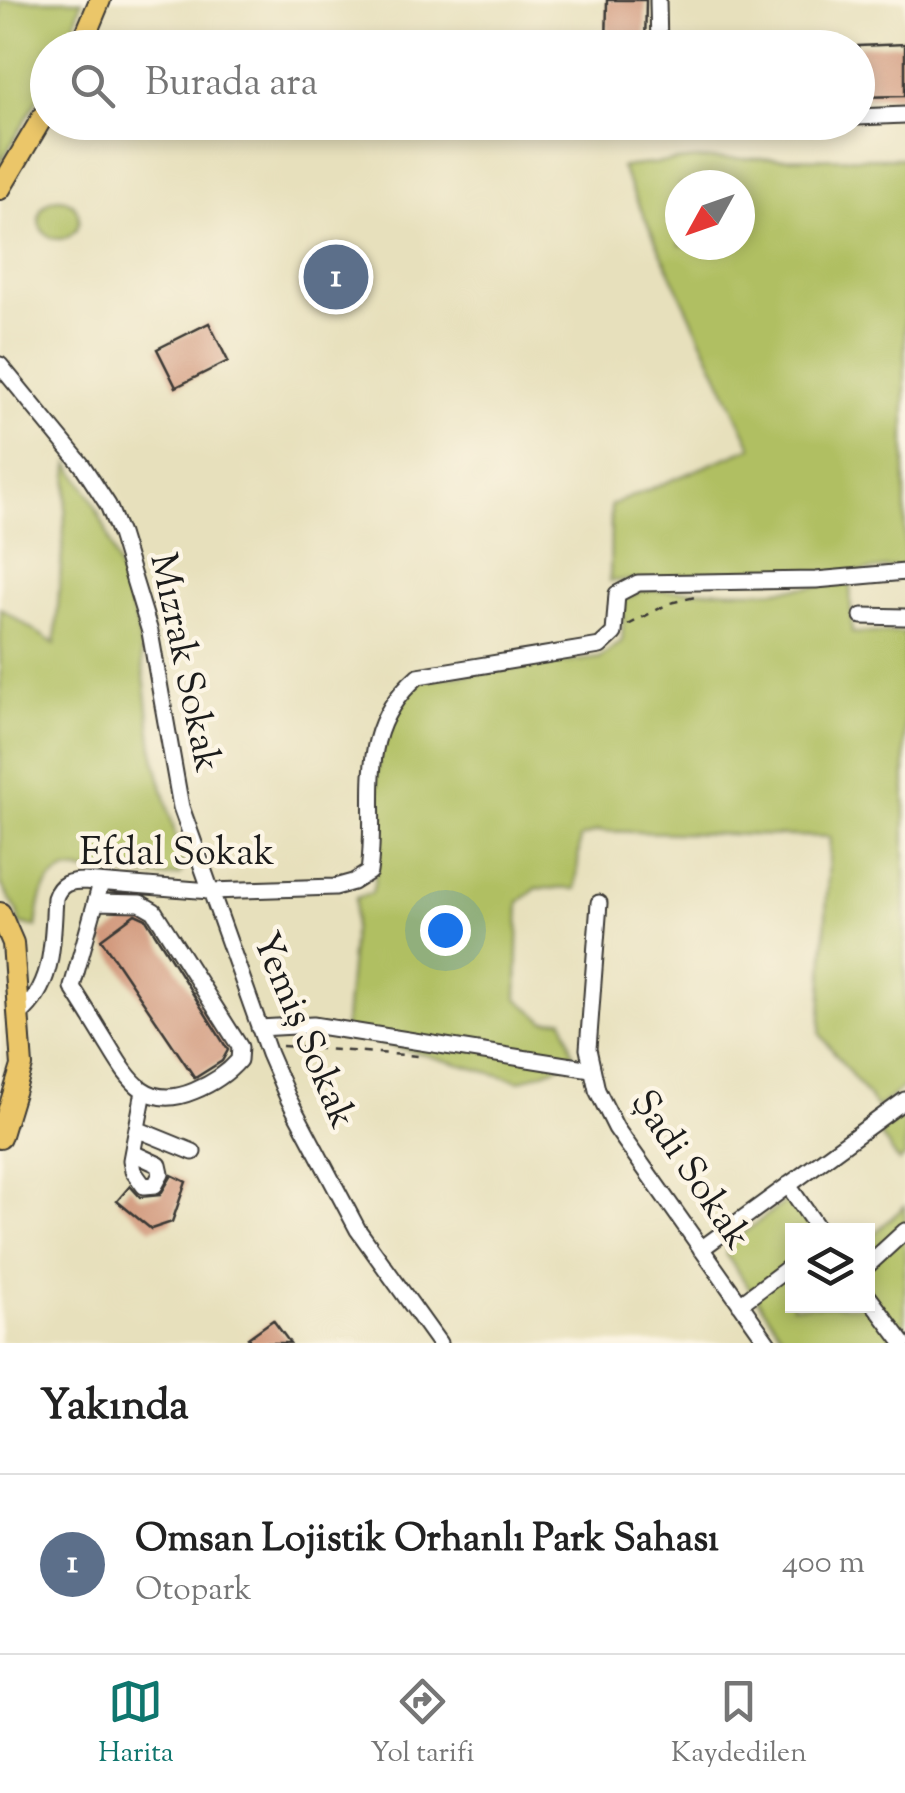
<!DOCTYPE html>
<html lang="tr">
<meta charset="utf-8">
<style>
:root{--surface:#fff;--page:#f6f6f6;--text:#222;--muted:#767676;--line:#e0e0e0;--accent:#0f766e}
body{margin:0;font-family:"Sorts Mill Goudy",serif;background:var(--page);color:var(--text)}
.controls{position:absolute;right:30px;bottom:30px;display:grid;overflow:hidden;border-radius:0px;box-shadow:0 5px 15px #0003}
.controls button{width:90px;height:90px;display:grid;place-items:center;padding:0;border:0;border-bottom:2px solid var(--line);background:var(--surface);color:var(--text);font:50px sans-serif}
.compass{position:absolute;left:665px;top:170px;width:90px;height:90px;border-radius:50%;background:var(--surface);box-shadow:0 5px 15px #0003;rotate:230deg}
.you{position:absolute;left:445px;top:930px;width:35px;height:35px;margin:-25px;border:8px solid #fff;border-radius:50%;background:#1a73e8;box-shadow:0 0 0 15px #1a73e833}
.badge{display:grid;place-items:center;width:65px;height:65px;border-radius:50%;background:var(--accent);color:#fff;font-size:32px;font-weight:700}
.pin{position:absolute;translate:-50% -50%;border:5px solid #fff;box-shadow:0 2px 10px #0006}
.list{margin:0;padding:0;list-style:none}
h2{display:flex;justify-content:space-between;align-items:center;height:130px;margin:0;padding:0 40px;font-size:42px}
h2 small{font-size:32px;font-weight:400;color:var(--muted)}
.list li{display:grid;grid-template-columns:65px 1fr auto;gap:30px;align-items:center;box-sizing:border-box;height:180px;padding:0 40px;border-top:2px solid var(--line)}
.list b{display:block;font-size:38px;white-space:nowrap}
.list p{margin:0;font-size:32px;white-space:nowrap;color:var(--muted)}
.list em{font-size:32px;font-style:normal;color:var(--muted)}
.icon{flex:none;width:55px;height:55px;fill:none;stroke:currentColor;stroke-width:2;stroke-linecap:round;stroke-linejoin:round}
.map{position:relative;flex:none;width:905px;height:1343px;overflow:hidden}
.search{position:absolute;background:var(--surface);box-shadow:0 5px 15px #0003;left:30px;right:30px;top:30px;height:110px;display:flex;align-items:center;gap:25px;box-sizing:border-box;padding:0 35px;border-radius:55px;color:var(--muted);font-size:38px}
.sheet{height:310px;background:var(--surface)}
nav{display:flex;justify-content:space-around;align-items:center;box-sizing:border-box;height:140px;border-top:2px solid var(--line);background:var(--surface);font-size:28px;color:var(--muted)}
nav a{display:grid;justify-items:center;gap:5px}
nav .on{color:var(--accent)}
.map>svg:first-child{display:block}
</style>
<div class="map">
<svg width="905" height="1343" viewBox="0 0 905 1343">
<rect width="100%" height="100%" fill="#fcf5e5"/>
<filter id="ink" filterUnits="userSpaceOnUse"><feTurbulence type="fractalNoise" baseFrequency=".01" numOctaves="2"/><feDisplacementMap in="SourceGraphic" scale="20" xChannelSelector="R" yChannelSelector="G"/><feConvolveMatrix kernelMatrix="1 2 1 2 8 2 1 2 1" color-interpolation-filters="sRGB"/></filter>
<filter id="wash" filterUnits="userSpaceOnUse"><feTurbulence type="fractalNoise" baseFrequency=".0048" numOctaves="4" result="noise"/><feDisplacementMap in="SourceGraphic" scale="40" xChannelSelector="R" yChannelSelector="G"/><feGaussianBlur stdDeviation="2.25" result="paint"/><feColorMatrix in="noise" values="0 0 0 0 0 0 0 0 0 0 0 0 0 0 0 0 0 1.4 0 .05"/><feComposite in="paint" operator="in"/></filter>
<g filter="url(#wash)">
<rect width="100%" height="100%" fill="#e7e0bc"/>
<path fill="#b0bf62" stroke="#666e3f" stroke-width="2.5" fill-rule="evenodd" d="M0,0H82L68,47L48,48L47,83L0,164Z
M905,158V565L817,578L610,581L611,505L752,447L621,167L695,159ZM680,185H740V245H680Z
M39 219a20 20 0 1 1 40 0a20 20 0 1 1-40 0Z
M69,463L90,495L106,530L138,628L154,756L184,867L180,875L165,877L66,870C40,883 40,900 36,927L20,924L18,912L0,883V608L55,644Z
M850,583L852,633H905V1086L877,1108L820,1034L830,837L597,831L580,838L576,889L537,888L519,902L517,998L545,1021L563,1019L575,1060L520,1081L344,1033L356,898L372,893L375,879C376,810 364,729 422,680L600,658L622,641L624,599L644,590L766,591Z
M905,1113V1157L899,1162L879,1133Z
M793,1196L817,1230H792V1306H868V1239L905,1206V1343H788L726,1255L727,1245Z"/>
<g id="blocks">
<path fill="#d1987b" d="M607,0H646L645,48H606Z
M905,44V96L858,97V46Z
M209,323L228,361L176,387L157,349Z
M135,914L146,919L228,1050L222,1061L195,1078L101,939Z
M172,1175L186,1182L172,1222L151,1229L117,1201L130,1186L140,1197L160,1195Z
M273,1320L290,1343H252L248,1338Z"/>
</g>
</g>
<g filter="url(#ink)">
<use href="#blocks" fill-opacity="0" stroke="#3a3934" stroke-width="2.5"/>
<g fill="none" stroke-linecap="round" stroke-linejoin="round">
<defs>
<path id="minor" d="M658,0L659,48
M858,117L905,115
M0,365L82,465L108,505L120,534L150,632L181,807L269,1054L288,1098L358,1230L439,1343
M862,616L905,617
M96,902L140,903L154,911L240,1047L239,1060C227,1074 211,1084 194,1091C144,1112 127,1076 105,1040C94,1022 83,1004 72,987L101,883
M599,903L588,1049L597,1090L616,1128L768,1343
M20,1014C55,984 52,941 55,898C60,883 70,881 84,881L210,891L335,887L353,882L369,872C379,799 352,734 418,676L600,646L614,633L617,594L638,583L816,580L905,572
M259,1028L313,1025L591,1069
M139,1130L193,1152
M133,1153L159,1165L161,1174L155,1185L144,1186L133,1171L131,1160L144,1091
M788,1185L819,1230
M701,1249L905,1100
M868,1265L905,1231
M868,1296L903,1343
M740,1304L792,1265"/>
<path id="major" d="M80,48L100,0
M0,189L48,108
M0,913L13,943L22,1066L0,1138"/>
</defs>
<use href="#minor" stroke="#3a3934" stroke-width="19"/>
<use href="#major" stroke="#3a3934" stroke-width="24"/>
<path stroke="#3a3934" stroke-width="2.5" stroke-dasharray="8 8" stroke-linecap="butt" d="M628,625L670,603L699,596
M282,1046L419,1056"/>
<use href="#minor" stroke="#fff" stroke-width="15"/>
<use href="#major" stroke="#ebc669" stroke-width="20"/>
</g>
</g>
<g text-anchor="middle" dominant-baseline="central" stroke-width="9" stroke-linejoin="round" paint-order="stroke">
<g font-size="38" fill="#1c1c1c" stroke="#fcf5e5">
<text transform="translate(183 663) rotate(78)">Mızrak Sokak</text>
<text x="177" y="855">Efdal Sokak</text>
<text transform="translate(302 1031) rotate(67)">Yemiş Sokak</text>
<text transform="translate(689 1171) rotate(56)">Şadi Sokak</text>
</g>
</g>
</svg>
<div class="controls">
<button><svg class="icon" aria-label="layers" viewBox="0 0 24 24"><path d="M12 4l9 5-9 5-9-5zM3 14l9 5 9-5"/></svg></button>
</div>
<svg class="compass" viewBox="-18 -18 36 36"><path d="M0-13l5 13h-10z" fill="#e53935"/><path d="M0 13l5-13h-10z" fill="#767676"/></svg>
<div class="you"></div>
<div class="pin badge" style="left:336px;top:277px;background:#5c6f8a">1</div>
<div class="search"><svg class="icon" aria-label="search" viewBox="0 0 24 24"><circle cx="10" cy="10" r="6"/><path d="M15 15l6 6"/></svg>Burada ara</div>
</div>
<section class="sheet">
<h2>Yakında<small></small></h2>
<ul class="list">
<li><span class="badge" style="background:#5c6f8a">1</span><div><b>Omsan Lojistik Orhanlı Park Sahası</b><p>Otopark</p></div><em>400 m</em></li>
</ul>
</section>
<nav>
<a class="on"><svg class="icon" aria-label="map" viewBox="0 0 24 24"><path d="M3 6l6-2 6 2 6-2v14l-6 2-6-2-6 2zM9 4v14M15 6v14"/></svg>Harita</a>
<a><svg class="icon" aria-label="directions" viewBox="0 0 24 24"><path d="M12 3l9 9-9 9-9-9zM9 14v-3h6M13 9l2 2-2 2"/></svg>Yol tarifi</a>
<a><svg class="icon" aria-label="saved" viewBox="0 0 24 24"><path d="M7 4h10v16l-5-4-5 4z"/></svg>Kaydedilen</a>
</nav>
